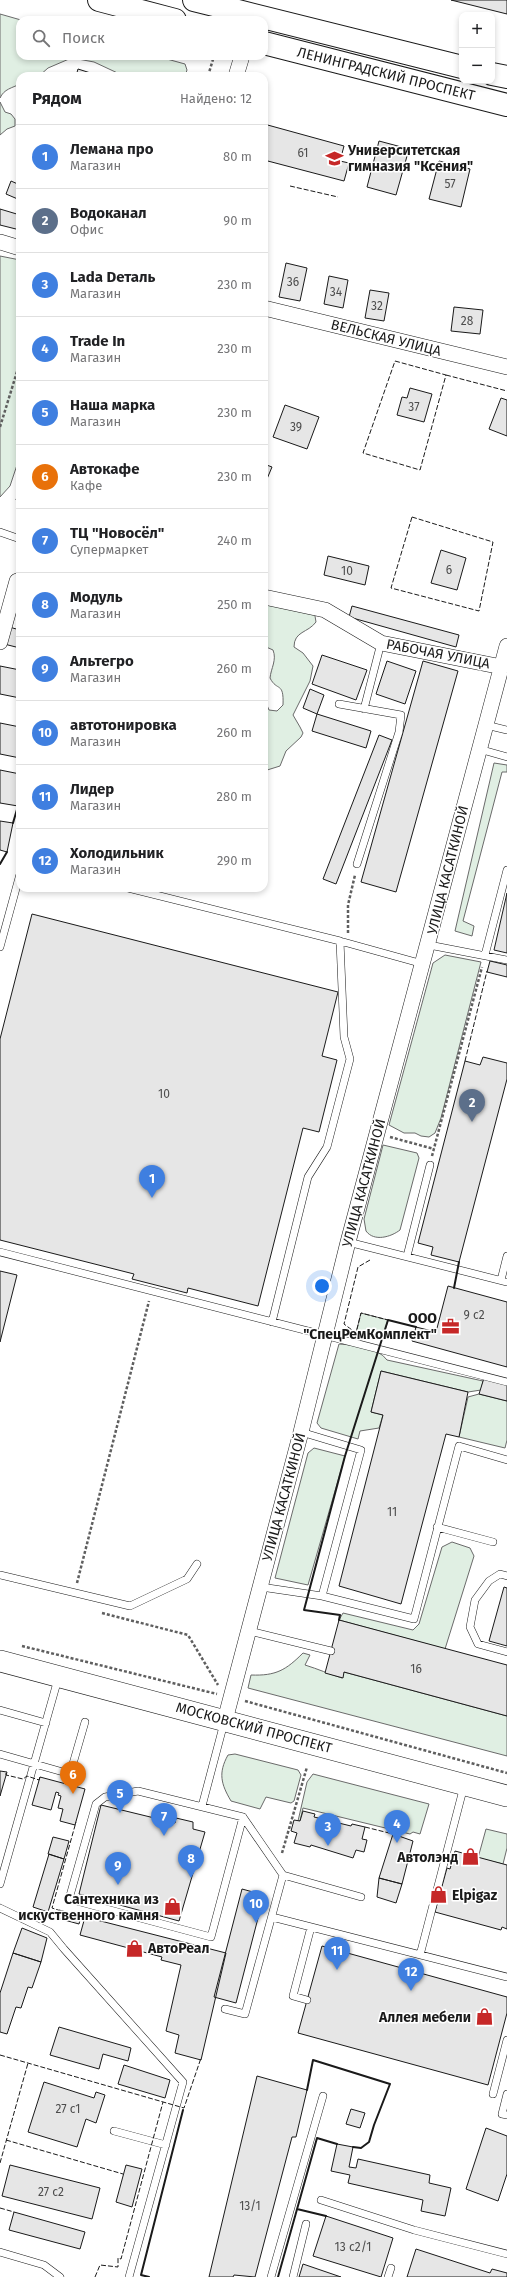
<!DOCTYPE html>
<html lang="ru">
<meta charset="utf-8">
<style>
:root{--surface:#fff;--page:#f2f2f2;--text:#202124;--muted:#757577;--line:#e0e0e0;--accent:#c62828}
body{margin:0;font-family:"Fira Sans",sans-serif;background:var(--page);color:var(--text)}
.controls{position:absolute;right:12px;top:12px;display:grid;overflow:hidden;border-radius:8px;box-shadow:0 2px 6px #0003}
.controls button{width:36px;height:36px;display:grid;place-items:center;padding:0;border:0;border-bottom:1px solid var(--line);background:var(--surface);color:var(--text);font:20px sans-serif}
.you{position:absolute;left:322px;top:1286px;width:14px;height:14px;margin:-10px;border:3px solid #fff;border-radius:50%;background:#1a73e8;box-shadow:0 0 0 6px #1a73e833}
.badge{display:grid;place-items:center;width:26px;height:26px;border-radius:50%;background:var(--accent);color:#fff;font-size:13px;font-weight:700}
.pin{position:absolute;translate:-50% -33px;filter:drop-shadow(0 1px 2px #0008)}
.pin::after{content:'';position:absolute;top:21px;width:14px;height:12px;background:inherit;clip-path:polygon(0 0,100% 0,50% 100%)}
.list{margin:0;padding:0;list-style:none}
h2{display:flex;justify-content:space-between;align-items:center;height:52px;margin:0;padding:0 16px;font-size:17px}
h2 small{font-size:13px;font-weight:400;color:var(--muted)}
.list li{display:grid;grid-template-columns:26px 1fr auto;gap:12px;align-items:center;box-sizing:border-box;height:64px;padding:0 16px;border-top:1px solid var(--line)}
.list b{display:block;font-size:15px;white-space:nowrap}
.list p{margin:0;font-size:13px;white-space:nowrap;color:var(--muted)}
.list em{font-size:13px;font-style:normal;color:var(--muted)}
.icon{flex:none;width:22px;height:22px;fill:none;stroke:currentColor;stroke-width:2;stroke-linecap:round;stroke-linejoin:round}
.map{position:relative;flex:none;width:507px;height:2277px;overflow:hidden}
.search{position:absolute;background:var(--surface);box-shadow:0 2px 6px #0003;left:16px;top:16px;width:252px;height:44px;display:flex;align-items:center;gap:10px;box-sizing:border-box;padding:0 14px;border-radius:12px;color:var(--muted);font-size:15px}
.panel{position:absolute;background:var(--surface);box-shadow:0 2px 6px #0003;left:16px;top:72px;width:252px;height:820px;border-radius:12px}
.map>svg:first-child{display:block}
</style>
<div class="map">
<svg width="507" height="2277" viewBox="0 0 507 2277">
<rect width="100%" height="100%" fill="#fff"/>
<path fill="#e0efe3" stroke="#6a6a6a" d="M0,14L21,20L20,56H156L185,64L187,70L185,76H124L94,62L78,59H69L48,68L39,76H20V84C12,88 4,89 0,98Z
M0,102L5,112L11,114L15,119V126L7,129L0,135Z
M0,256L20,260V456L10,486L0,497Z
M264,602L312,613L315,616L316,622C308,633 294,631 294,647L303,653L313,666L310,681L293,715L300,727L303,733L301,737L286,751L280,766L264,771V698L269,710L277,711L283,705C284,681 277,692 270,678C271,668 277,660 273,650L264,646Z
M494,763L507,765V772H502L463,921L474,926L472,936L455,931Z
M445,955L481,962L441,1118L435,1133L429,1137L421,1136L415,1133H404L389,1125L433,963Z
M383,1145L417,1153L419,1158L400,1230C391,1237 374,1242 366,1231L364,1219Z
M361,1313L388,1320L382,1340L356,1333Z
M339,1344C353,1345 378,1347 387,1360L483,1381L481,1390L468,1392L381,1371L371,1412L383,1415L379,1428L360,1431L358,1439L321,1428L317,1423Z
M479,1394L507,1401V1440L505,1448L459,1437L468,1397Z
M314,1448L345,1456L308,1585L275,1578L308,1453Z
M452,1542L470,1548L474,1556L445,1649L339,1620L343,1613L413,1630L419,1624L442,1547Z
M303,1653L310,1655L305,1665C318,1669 329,1674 342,1678L344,1672L507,1716V1756L248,1688L251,1675C276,1676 286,1670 303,1653Z
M235,1754L298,1770L301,1775L294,1801L291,1803L266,1797L260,1809L231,1801C221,1784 218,1773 228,1755Z
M313,1774L429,1804L420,1834L413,1832L410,1834L303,1808L300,1821H298L307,1782Z
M486,1829L507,1834V1848L503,1864L478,1858Z"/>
<path fill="#e6e6e6" stroke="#1a1a1a" d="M451,0H507V14Z
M78,69L100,76H76Z
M264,124L344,146L340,161L349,163L344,181L264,160Z
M379,141L409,149L396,195L367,187Z
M439,161L470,169L461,207L429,199Z
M11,181L20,185V200L6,194Z
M0,209L20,215V230L0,225Z
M286,263L307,268L300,301L279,297Z
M329,276L348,280L343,308L324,304Z
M370,290L389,293L384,321L365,318Z
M454,307L483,310L480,334L451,331Z
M410,388L432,394L424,422L397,415L402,397L407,398Z
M501,398L507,400V436L489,429Z
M285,405L319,417L307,449L273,437Z
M264,464L272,467L264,486Z
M441,550L466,558L457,590L431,583Z
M328,556L369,566L365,585L324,575Z
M352,606L459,635L456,647L349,617Z
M9,627L20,630V648L4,644Z
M322,655L367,670L356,700L312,684Z
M387,661L416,671L405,704L376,694Z
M423,661L458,671L396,892L361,882Z
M0,666L20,670V698L0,694Z
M310,689L324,695L317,714L303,708Z
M317,714L371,731L366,748L312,731Z
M0,723L20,727V758L0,754Z
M379,735L392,740L336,884L323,879Z
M0,770L20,774L18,806L0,803Z
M0,821L13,823L7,852L0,850Z
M507,893V953L494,950Z
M32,914L338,992L322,1056L337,1060L319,1132L303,1128L258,1306L188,1288L187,1293L132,1279L134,1274L0,1240V1039Z
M490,961L507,965V977L487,972Z
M483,1057L507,1063V1079L459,1262L431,1255L433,1247L418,1243L465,1061L480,1065Z
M0,1271L17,1275L0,1342Z
M448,1286L507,1302V1367L412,1341L416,1327L436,1332Z
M381,1371L468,1392L459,1437L446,1434L401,1604L339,1586L383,1415L371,1412Z
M484,1378L507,1384V1401L479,1394Z
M504,1587L507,1588V1646L489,1641Z
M339,1620L507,1665V1716L344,1672L343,1678L325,1673Z
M0,1771L7,1772L0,1796Z
M40,1777L85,1789L75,1825L60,1821L63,1809L58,1808L61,1796L58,1795L59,1793L56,1792L51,1810L32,1805Z
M101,1805L175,1823L176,1818L193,1822V1829L205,1832L179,1921L79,1894Z
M303,1811L315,1814L314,1817L351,1826L352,1824L365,1827L362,1839L367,1840L364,1852L356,1850L353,1858L311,1845L310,1847L294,1843L297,1833L291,1831L294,1820L300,1821Z
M393,1834L413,1841L402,1884L379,1878Z
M53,1837L69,1841L64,1859L48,1854Z
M455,1851L507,1865V1929L502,1927L501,1930L435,1912L447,1868L450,1869Z
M49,1854L64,1859L48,1912L33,1907Z
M379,1878L402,1884L396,1903L377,1897Z
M242,1889L264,1895L236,2003L214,1997Z
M59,1910L81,1916L79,1924L57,1918Z
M85,1917L226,1953L201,2060L175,2053L179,2035L166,2031L181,1965L161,1960L162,1957L80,1935Z
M22,1928L47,1938L41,1962L13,1953Z
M322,1946L507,1997V2013L488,2085L298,2033Z
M13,1953L41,1962L32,1988L28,1987L21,2008L16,2007L7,2034L0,2032V1993Z
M59,2027L131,2048L128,2061L103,2054L99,2069L50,2055Z
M124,2065L170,2080L165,2098L118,2084Z
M257,2076L307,2090L296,2137H292L255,2277L234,2275L233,2277H209Z
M44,2082L94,2098L96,2092L105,2095L96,2123L86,2119L77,2147L28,2132Z
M351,2109L365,2113L360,2128L346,2124Z
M486,2128L507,2136V2174L498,2201L466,2189Z
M337,2144L353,2147L349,2167L356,2168L358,2159L430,2175L429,2183L451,2188L445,2216L421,2211L423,2200L348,2183L350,2175L331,2171Z
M10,2165L100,2188L92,2219L2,2196Z
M126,2165L142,2169L132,2207L116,2202Z
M14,2212L85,2232L80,2249L9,2230Z
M326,2216L393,2238L381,2277L313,2256Z
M416,2249L490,2273L492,2269L507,2273V2277H407Z
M303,2264L341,2277H299Z"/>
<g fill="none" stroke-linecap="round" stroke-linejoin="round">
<defs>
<path id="lane" d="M0,532L20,539
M339,704L401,715L399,732L357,864
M364,709L381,643
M486,725L507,730
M479,749L507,757
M128,888L340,941
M429,945L507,960
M0,947L20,874
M485,955L507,870
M348,1242L507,1282
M0,1252L507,1382
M407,1256L430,1165
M501,1280L507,1256
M272,1322L308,1177L327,1147L350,1059L344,1037L340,941L423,964
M301,1432L361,1450L322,1596L414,1619L459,1446L507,1460
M437,1527L493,1542
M0,1575L130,1606L187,1579L197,1564
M507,1576L500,1574L489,1581L475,1600L470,1627L478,1644L507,1652
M261,1587L322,1596
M249,1631L331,1651
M0,1710L46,1723
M0,1754L70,1774L85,1722
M202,1806L224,1723
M243,1817L211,1937L69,1899L96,1804L105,1797L138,1791L243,1817L283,1875L361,1897
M0,1884L58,1679
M0,1908L50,1932L64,1949L183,2082L129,2277
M272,1917L507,1977
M420,1955L464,1786
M307,2000L293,1996L311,1927
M225,2009L245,2014L283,1875
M493,2094L507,2040
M507,2094L502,2114L507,2115
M114,2131L166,2145
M321,2200L414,2230L507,2254
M0,2252L44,2265L60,2277
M271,2277L323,2096
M293,2277L306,2224
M388,2277L391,2268"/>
<path id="street" d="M236,76L242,56
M0,242L20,248
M264,308L507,367
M264,597L325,610L381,643L502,667
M0,642L17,581L20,580
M225,1720L301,1432L348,1242L507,646"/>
<path id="secondary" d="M0,1661L507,1796"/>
<path id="primary" d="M99,0L175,20
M194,0L462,67
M264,43L507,105
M492,74L507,77"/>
</defs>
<use href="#lane" stroke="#1a1a1a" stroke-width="8"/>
<use href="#street" stroke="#1a1a1a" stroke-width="16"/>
<use href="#secondary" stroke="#1a1a1a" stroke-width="22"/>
<use href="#primary" stroke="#1a1a1a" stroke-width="24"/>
<path stroke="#5f5f5f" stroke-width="2.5" stroke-dasharray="3 2" stroke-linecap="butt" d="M208,76L214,56
M0,427L20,362
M348,933V905L355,875
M390,1137L434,1149
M432,1156L482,967
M77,1583L149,1301
M102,1613L188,1635L218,1685
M22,1646L217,1694
M245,1701L507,1773
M282,1853L307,1767"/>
<use href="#lane" stroke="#fff" stroke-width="7"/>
<use href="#street" stroke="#fff" stroke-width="15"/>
<use href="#secondary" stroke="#fff" stroke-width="21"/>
<use href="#primary" stroke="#fff" stroke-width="22"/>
<path stroke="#1a1a1a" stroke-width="1" stroke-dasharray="5 2" stroke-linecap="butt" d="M290,186L338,197
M395,361L446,375L420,470L363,453Z
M446,375L507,391
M20,485L16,500L20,501
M412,517L493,542L479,611L391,588Z
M465,1061L487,971
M370,1260L358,1267L344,1324L356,1333L361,1313L388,1320
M6,1773V1775L23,1779L27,1776L39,1780L40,1777
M365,1827L393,1834
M61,1911L52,1908L76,1822
M0,2055L184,2108L201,2058
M6,2140L123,2174
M0,2163L28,2063
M0,2208L14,2212
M95,2277L100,2265L118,2267V2258L121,2259L163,2102"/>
<path stroke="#1a1a1a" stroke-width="2" d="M13,823L18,806
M0,864L7,852
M454,1288L459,1262
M339,1620L340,1615L304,1610L345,1456L388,1320L416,1327
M307,2090L313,2060L390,2084L374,2125L369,2142L361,2148L353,2147
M297,2209L326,2216
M149,2277L141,2275L183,2110
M278,2277L317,2138L337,2144"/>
</g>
<defs>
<symbol id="school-bare" viewBox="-9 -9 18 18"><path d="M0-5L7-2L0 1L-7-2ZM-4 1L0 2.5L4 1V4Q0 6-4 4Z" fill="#c62828" stroke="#fff" stroke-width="2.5" paint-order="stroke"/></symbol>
<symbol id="office-bare" viewBox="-9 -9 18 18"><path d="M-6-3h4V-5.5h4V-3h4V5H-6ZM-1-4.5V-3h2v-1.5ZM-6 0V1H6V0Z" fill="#c62828" stroke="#fff" stroke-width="2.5" paint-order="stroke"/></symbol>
<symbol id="shop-bare" viewBox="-9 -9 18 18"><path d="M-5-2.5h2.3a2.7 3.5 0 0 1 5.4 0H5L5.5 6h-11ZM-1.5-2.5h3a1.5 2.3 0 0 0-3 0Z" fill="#c62828" stroke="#fff" stroke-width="2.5" paint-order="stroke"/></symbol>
</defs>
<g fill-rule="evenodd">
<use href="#school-bare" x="322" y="146" width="25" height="25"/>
<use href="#office-bare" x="438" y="1314" width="25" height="25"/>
<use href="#shop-bare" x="458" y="1844" width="25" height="25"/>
<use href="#shop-bare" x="426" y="1882" width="25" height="25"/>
<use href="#shop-bare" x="160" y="1894" width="25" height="25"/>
<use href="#shop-bare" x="122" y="1936" width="25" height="25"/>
<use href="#shop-bare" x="472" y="2004" width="25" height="25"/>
</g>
<g text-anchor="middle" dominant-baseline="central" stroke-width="3" stroke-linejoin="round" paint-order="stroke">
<g font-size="12" fill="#4d4d4d">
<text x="303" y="153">61</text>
<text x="450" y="184">57</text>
<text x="293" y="282">36</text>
<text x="336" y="292">34</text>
<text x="377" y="306">32</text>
<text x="467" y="321">28</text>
<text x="414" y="407">37</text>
<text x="296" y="427">39</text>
<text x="449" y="570">6</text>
<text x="347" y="571">10</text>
<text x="164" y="1094">10</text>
<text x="474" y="1315">9 с2</text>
<text x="392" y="1512">11</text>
<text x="416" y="1669">16</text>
<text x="68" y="2109">27 с1</text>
<text x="51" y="2192">27 с2</text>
<text x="250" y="2206">13/1</text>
<text x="353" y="2247">13 c2/1</text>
</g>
<g font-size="14" fill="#1a1a1a" stroke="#fff">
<text transform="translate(386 74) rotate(14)">ЛЕНИНГРАДСКИЙ ПРОСПЕКТ</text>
<text transform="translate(386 338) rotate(14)">ВЕЛЬСКАЯ УЛИЦА</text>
<text transform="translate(438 654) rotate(11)">РАБОЧАЯ УЛИЦА</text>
<text transform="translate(448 870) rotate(-76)">УЛИЦА КАСАТКИНОЙ</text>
<text transform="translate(364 1183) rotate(-75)">УЛИЦА КАСАТКИНОЙ</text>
<text transform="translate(284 1497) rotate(-75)">УЛИЦА КАСАТКИНОЙ</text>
<text transform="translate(254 1728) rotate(15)">МОСКОВСКИЙ ПРОСПЕКТ</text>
</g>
<g font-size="14" font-weight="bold" fill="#1a1a1a" stroke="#fff" text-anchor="end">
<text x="348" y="150" text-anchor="start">Университетская<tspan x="348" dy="16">гимназия "Ксения"</tspan></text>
<text x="437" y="1318">ООО<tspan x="437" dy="16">"СпецРемКомплект"</tspan></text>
<text x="458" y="1857">Автолэнд</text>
<text x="452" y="1895" text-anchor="start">Elpigaz</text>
<text x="159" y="1899">Сантехника из<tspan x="159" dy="16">искуственного камня</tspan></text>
<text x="148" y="1948" text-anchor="start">АвтоРеал</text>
<text x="471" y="2017">Аллея мебели</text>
</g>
</g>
</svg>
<div class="controls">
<button>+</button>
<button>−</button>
</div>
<div class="you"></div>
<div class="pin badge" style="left:152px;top:1198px;background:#3f7fe0">1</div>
<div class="pin badge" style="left:472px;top:1122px;background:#5c6f8a">2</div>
<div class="pin badge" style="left:328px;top:1846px;background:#3f7fe0">3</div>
<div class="pin badge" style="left:397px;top:1843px;background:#3f7fe0">4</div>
<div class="pin badge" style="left:120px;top:1813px;background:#3f7fe0">5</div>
<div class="pin badge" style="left:73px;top:1794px;background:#e8710a">6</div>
<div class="pin badge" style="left:164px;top:1836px;background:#3f7fe0">7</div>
<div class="pin badge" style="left:191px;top:1878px;background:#3f7fe0">8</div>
<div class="pin badge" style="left:118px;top:1885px;background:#3f7fe0">9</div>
<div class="pin badge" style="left:256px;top:1923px;background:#3f7fe0">10</div>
<div class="pin badge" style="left:337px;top:1970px;background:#3f7fe0">11</div>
<div class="pin badge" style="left:411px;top:1991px;background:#3f7fe0">12</div>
<div class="search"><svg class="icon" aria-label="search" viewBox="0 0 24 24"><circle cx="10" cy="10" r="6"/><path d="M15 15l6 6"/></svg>Поиск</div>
<section class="panel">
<h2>Рядом<small>Найдено: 12</small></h2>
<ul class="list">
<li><span class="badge" style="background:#3f7fe0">1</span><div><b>Лемана про</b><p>Магазин</p></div><em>80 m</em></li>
<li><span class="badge" style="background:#5c6f8a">2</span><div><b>Водоканал</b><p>Офис</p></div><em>90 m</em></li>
<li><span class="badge" style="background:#3f7fe0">3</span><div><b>Lada Dеталь</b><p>Магазин</p></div><em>230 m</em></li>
<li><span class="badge" style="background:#3f7fe0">4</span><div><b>Trade In</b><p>Магазин</p></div><em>230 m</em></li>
<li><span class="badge" style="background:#3f7fe0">5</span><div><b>Наша марка</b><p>Магазин</p></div><em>230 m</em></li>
<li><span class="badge" style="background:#e8710a">6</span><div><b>Автокафе</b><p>Кафе</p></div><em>230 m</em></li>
<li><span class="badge" style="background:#3f7fe0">7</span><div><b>ТЦ &quot;Новосёл&quot;</b><p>Супермаркет</p></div><em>240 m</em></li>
<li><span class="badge" style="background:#3f7fe0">8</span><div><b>Модуль</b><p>Магазин</p></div><em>250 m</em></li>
<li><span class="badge" style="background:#3f7fe0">9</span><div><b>Альтегро</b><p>Магазин</p></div><em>260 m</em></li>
<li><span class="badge" style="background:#3f7fe0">10</span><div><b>автотонировка</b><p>Магазин</p></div><em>260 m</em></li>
<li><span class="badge" style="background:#3f7fe0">11</span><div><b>Лидер</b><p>Магазин</p></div><em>280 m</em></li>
<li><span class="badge" style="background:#3f7fe0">12</span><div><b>Холодильник</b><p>Магазин</p></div><em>290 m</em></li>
</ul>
</section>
</div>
